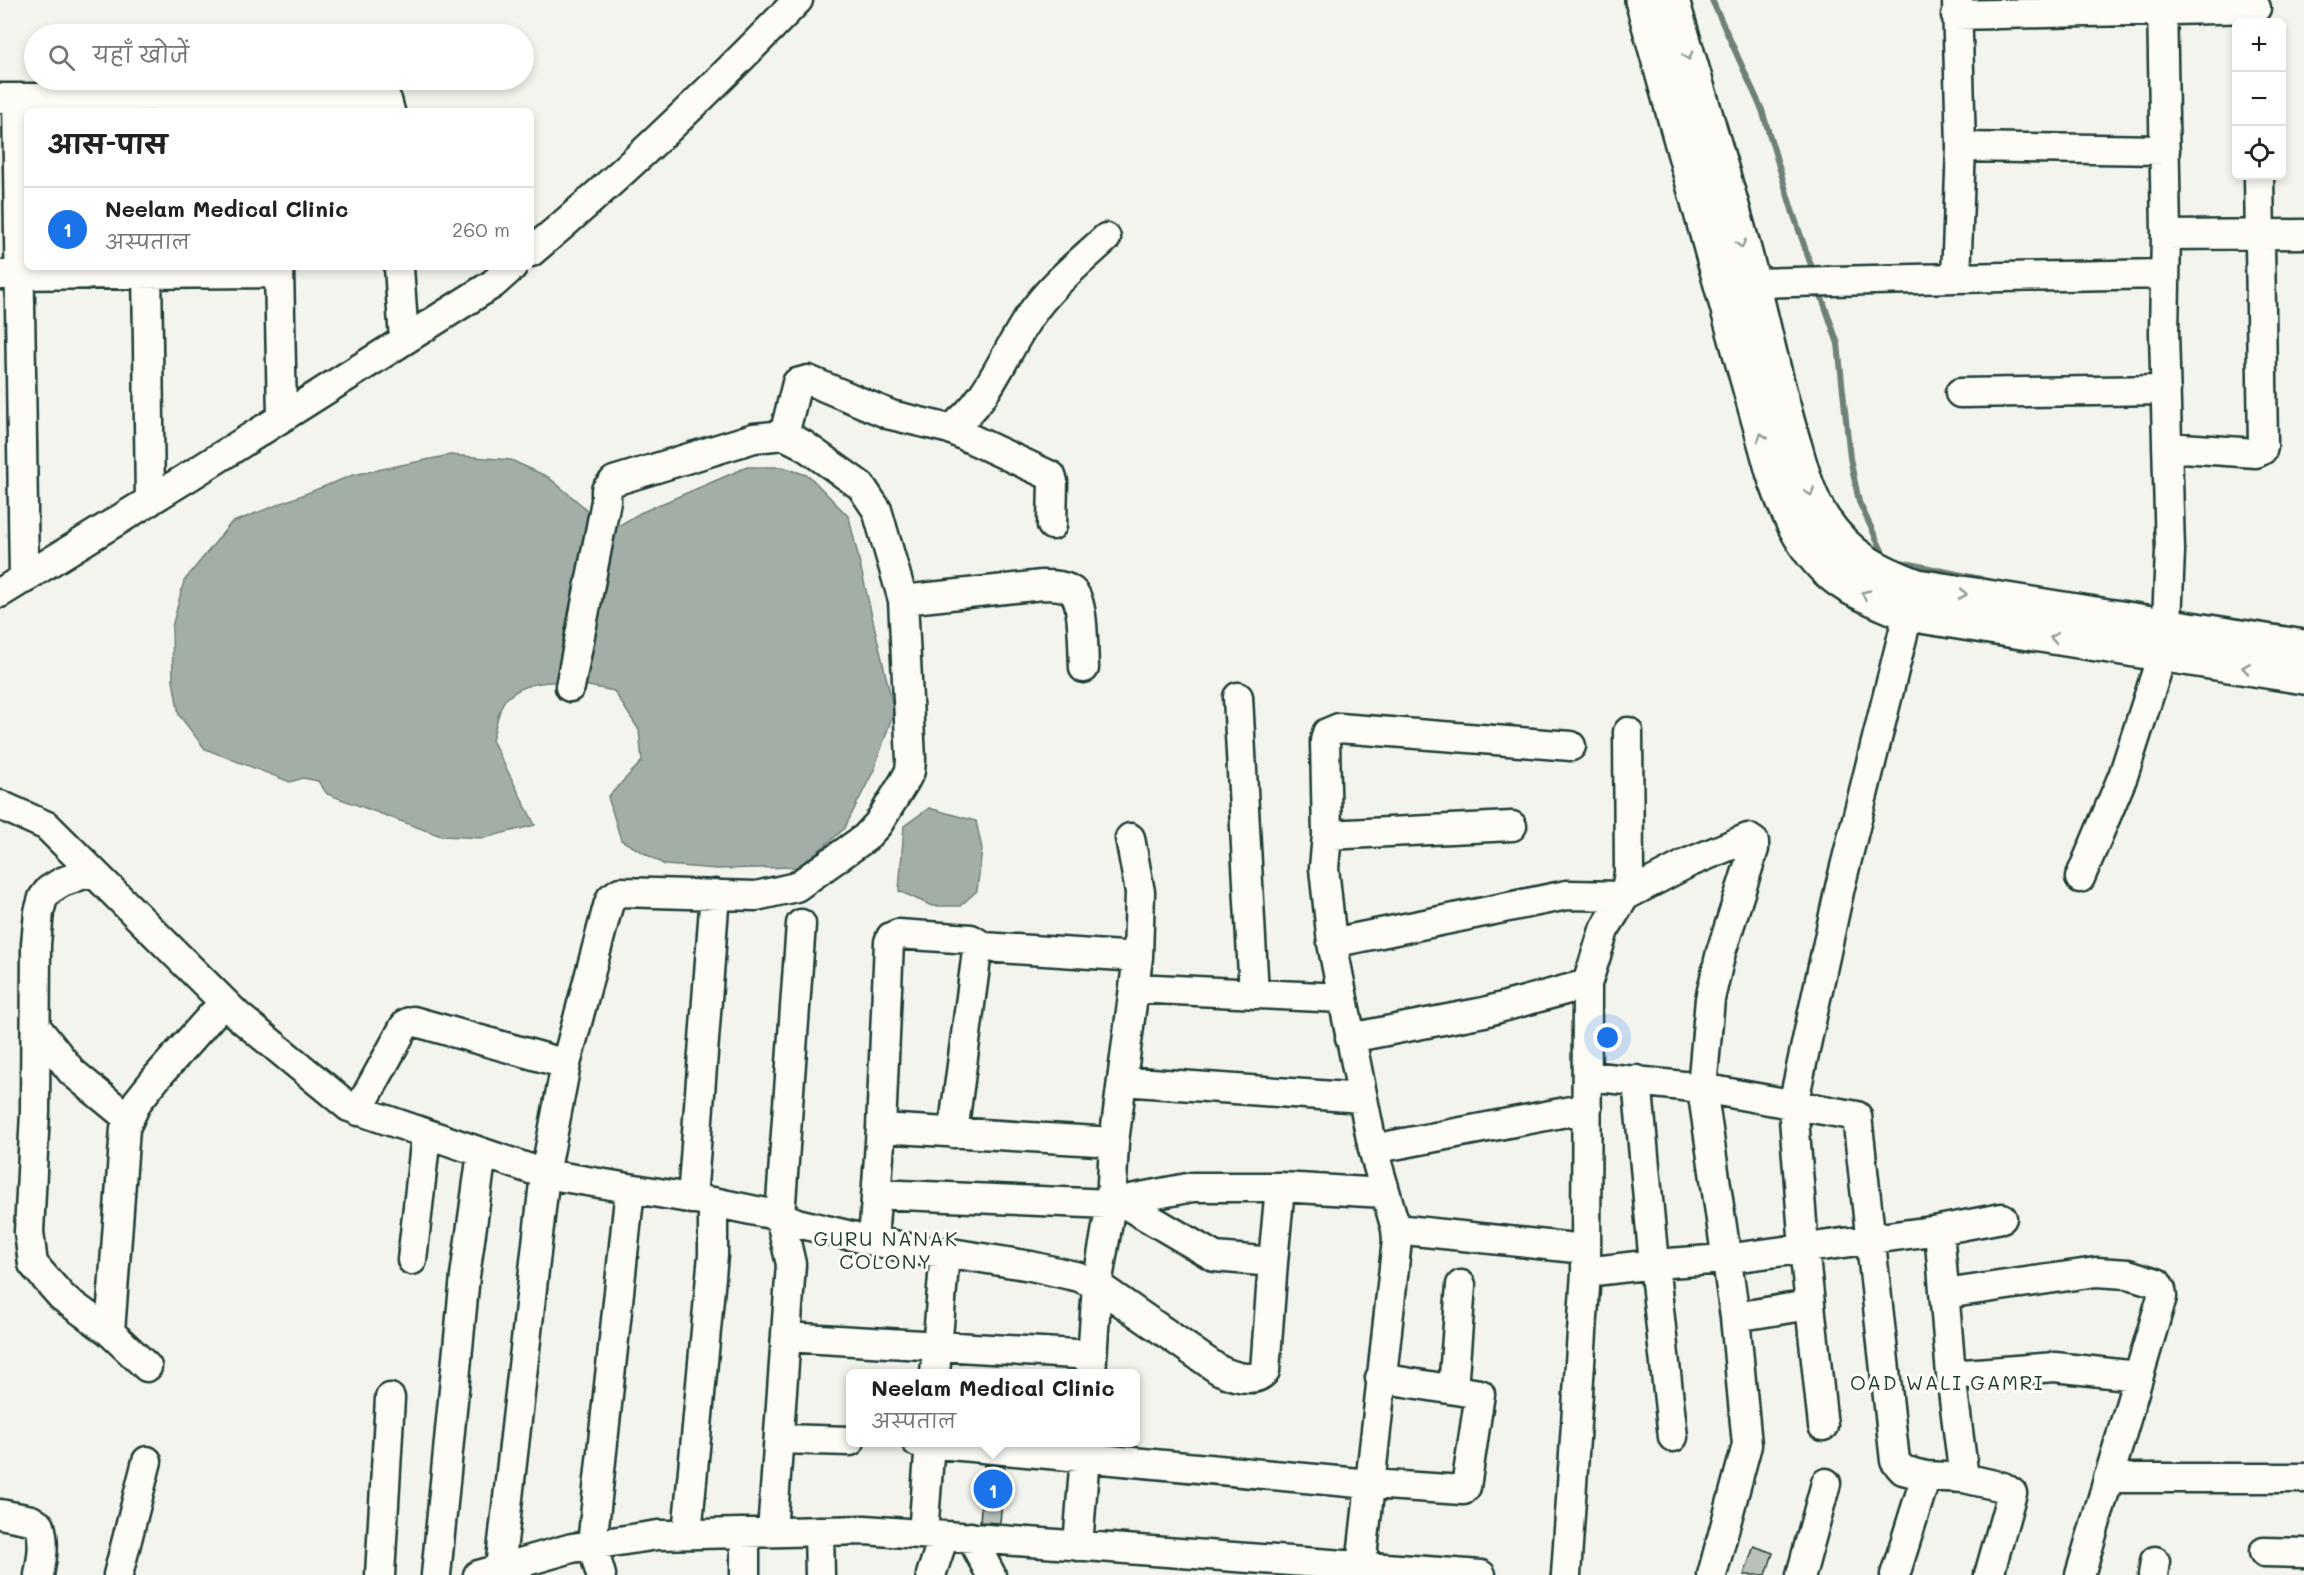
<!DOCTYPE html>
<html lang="hi">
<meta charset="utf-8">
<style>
:root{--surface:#fff;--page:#f2f2f2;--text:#202124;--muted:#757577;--line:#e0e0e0;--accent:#1a73e8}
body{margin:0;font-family:Mali,"Playpen Sans Deva",sans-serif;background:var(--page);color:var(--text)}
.controls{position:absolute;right:18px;top:18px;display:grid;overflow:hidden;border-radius:9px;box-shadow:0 3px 9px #0003}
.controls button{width:54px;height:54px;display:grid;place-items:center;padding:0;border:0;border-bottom:2px solid var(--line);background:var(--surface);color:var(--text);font:30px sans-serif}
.you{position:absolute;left:1608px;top:1038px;width:21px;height:21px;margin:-15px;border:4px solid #fff;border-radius:50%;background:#1a73e8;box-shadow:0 0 0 9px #1a73e833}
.badge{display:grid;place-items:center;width:39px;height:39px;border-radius:50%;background:var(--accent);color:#fff;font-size:20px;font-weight:700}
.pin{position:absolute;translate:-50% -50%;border:3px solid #fff;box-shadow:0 2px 6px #0006}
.popup{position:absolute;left:846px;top:1369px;width:294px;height:78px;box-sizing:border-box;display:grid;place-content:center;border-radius:9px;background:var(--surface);filter:drop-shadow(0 2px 4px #0005);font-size:20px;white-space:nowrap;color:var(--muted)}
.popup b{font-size:22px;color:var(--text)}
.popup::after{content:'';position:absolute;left:50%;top:100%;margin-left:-12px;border:12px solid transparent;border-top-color:var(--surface)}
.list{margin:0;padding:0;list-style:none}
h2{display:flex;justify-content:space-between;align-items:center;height:78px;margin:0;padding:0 24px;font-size:26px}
h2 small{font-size:20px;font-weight:400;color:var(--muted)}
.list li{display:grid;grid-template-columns:39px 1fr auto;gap:18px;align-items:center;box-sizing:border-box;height:84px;padding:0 24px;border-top:2px solid var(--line)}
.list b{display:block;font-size:22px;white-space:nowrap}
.list p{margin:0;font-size:20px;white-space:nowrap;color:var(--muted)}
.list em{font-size:20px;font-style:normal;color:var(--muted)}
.icon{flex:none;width:33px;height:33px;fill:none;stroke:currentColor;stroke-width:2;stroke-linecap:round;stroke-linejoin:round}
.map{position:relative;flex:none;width:2304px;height:1575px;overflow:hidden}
.search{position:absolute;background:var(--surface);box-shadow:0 3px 9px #0003;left:24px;top:24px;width:510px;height:66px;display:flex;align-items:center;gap:15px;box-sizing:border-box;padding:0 21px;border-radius:33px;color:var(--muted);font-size:22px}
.panel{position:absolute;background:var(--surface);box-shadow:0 3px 9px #0003;left:24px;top:108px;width:510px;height:162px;border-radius:9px}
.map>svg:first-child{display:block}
</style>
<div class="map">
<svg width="2304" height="1575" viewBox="0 0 2304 1575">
<rect width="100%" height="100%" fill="#f4f4ef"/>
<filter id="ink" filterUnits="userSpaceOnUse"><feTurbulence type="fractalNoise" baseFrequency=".0167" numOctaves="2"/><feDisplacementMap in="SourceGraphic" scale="12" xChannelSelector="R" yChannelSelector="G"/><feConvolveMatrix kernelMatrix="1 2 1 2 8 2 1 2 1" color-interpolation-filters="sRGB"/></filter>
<g filter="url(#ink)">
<path fill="#a3aea7" stroke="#6e8179" stroke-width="1.5" d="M450,455L511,460L548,477L584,507L603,535L640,513L747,467H783L809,476L849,517L894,711L874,770L844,829L799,867L717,869L665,865L621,840L608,797L642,761L639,730L614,691C578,684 534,671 505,700C499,706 495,731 492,740L535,825L484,838L441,836L327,794L318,781L303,778L290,782L205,749L179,715L173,680L172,627L184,581L231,523L353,475Z
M929,808L976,821L982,849L977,891L960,906H932L899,891L904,826Z"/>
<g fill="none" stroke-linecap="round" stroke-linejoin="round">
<path stroke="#6e8179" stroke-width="6" d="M1712,0L1762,110L1792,210L1814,274
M1819,289L1838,344L1850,458L1859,502L1886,559
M1896,561L1981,579"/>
</g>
<path fill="#b9c1bb" stroke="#1f3d34" stroke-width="1.5" d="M984,1465L1005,1467L1000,1523L980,1522Z
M1754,1546L1773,1553L1766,1575H1744Z"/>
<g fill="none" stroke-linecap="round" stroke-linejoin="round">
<defs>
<path id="minor" d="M2162,0L2166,235L2164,332L2170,551L2166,646
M1956,15L2256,8
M0,98C125,98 251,94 376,97L387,100L390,111
M17,98L24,579
M1961,147L2165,150
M2166,235L2304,234
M531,252C625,173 713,88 798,0
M147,267L150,501
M279,267L282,417
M399,267L404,340
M0,275L279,273
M1956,278L2164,274
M1753,283L1956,278L1961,147L1957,0
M1960,393L2166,390
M950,429C989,401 1003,355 1029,317C1050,286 1079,263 1106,238
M784,435L797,383L808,380L891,415L950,429L1051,476L1053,482L1052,525
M2167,447L2256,453L2262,450L2263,446L2259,176
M0,593L193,474L493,284L512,267
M903,600L1042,585C1052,585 1067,585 1074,593C1084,605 1083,651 1084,668
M1238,697L1254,994
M0,805L47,826L237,1015L349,1107L545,1174L713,1202L780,1216L797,1223L873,1241L924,1251L945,1252L1031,1266L1079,1277L1097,1285L1219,1370C1232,1376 1254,1384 1265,1371L1273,1262L1215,1257L1120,1201L1111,1204L877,1194
M1327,835L1512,826
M92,871L62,882L49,890L43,898L39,912L36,944L35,1112L29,1232L33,1264L62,1297L110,1332L147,1367
M2080,878L2123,776L2162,655
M1332,943L1567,895L1625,896L1629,873L1628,732
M1134,988L1342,998
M37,1028L72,1072L129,1119
M1350,1038L1484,1012L1587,984
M1588,1076L1702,1088L1857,1116L1895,1461L1903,1470L1926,1476L1964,1478L2003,1487L2012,1493L1989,1575
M1637,1080L1654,1264L1673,1437
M1122,1081L1362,1098
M358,1111L404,1027L407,1023L413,1021L566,1064
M881,1128L1114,1142
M953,1133L978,944
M1373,1149L1587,1108
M692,1199L715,894
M1120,1201L1193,1187H1280
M1396,1229L1585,1249
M1939,1230L1951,1375L1964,1478
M873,1241L881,1128L889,942L891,937L898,934L971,939L984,947L1138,957
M412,1260L426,1135
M1273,1262L1280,1187L1385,1193
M1586,1272L1654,1264L1725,1259L1939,1230L2002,1218
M1945,1294L2096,1272L2128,1274L2157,1283L2161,1290L2162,1297L2080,1575
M1735,1317L1809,1305
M110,1332L125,1128L137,1102L157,1077L224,1002
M786,1337L1092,1355
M935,1374L945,1252
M1091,1374L1097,1285L1111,1204L1114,1142L1138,957L1140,892L1130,838
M1951,1375L2055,1367L2137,1376
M1453,1389L1461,1285
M1823,1426L1804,1248L1793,1105L1840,887L1908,614
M779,1439L850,1441
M917,1442L1370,1484L1463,1490L1466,1487L1480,1394L1380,1378
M2108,1478H2304
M0,1514L31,1520L40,1526C45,1543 42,1558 39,1575
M819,1531L820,1575
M772,1532L791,1264L780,1216L801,924
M687,1534L713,1255V1202
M923,1534L930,1442
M971,1537L991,1575
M1078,1546L1086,1442
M2264,1552L2304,1553
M500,1568L545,1174L566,1064L608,906L611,898L620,892L756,896L796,887L865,838L878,824L904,782L910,771L911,760L903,600L877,510L861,486L802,444L784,435L754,438L614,481L606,490V501L570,687
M118,1575L147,1461
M380,1575L390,1398
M436,1575L465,1276L482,1153
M478,1575L572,1548L658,1535L865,1530L1481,1575
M601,1575L592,1545L630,1189
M745,1575V1533
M931,1575L944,1536
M1360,1575L1397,1240L1396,1229L1373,1149L1332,943L1324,868L1327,835L1325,741L1327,733L1339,728L1571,746
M1566,1575L1586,1272L1587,984L1604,930L1625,896L1688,863L1748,838L1754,842V849L1721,952L1710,999L1702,1088L1735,1317L1747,1445L1712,1575
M1801,1575L1826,1483
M1895,1575L1926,1476
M2153,1575L2155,1561"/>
<path id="highway" d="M1642,0L1773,472C1787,515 1807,562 1848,586C1867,597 1888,605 1908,614L2304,677
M1672,0C1699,95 1729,189 1753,284C1767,339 1778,393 1795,447C1802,472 1809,497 1823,519C1849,557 1875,570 1917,586L2304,647"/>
</defs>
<use href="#minor" stroke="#1f3d34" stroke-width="33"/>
<use href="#highway" stroke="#1f3d34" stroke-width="38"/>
<use href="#minor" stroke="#fdfcf7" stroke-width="28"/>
<use href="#highway" stroke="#fdfcf7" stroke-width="33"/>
</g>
<defs><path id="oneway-chevron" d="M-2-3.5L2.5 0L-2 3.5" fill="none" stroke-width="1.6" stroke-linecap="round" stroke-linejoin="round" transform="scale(1.5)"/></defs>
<g stroke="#8e9c96">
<use href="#oneway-chevron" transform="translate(1688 56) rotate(74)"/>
<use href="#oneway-chevron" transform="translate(1741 244) rotate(74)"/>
<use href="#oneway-chevron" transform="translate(1762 437) rotate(-107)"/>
<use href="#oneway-chevron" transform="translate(1810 492) rotate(69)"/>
<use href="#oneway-chevron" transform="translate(1865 594) rotate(-155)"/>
<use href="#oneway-chevron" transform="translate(1963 594) rotate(10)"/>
<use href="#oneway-chevron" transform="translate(2054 638) rotate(-171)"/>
<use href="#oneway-chevron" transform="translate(2246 668) rotate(-171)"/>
</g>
</g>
<g text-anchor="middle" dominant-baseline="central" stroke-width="6" stroke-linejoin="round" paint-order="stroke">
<g font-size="20" letter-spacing="1.5" fill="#1f3d34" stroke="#fdfcf7">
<text x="886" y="1238">GURU NANAK<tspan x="886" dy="23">COLONY</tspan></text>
<text x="1947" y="1382">OAD WALI GAMRI</text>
</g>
</g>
</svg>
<div class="controls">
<button>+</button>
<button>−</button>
<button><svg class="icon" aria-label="locate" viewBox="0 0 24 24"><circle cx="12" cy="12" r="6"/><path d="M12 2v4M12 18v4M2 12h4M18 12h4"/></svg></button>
</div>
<div class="you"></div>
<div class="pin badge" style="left:993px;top:1489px">1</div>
<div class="popup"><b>Neelam Medical Clinic</b>अस्पताल</div>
<div class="search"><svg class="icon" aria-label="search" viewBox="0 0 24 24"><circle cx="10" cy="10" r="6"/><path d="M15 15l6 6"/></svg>यहाँ खोजें</div>
<section class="panel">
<h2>आस-पास<small></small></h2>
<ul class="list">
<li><span class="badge">1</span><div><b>Neelam Medical Clinic</b><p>अस्पताल</p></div><em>260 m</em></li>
</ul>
</section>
</div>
